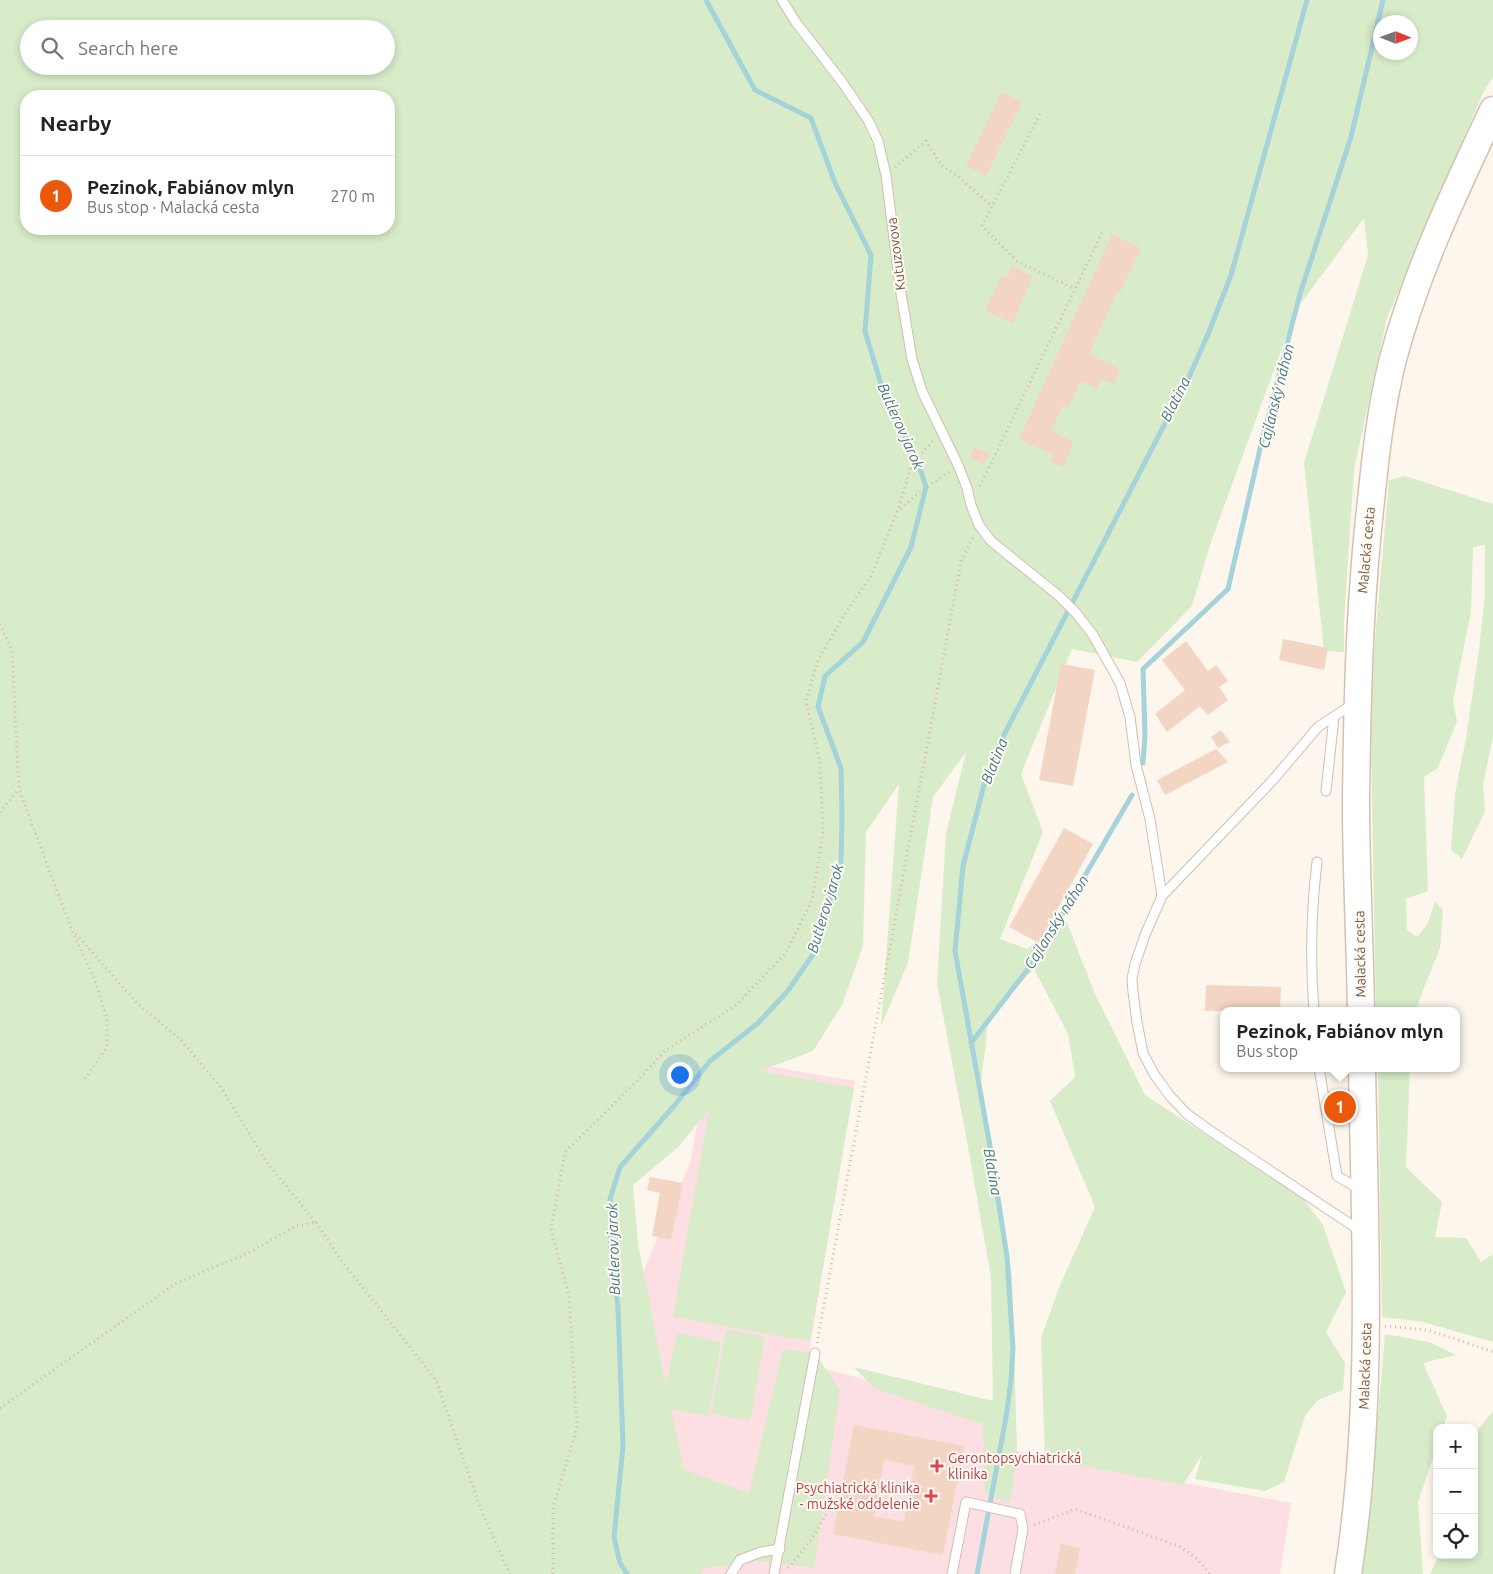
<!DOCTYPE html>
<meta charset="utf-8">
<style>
:root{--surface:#fff;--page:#f6f6f6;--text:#222;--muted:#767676;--line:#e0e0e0;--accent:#ea580c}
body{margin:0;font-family:Ubuntu,sans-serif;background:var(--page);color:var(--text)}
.controls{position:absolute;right:15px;bottom:15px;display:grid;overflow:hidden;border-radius:10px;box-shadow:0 2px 8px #0003}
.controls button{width:45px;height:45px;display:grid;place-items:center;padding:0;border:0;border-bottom:1px solid var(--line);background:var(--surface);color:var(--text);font:25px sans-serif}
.compass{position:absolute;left:1373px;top:15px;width:45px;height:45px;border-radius:50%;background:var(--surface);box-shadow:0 2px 8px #0003;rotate:91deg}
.you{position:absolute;left:679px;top:1074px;width:18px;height:18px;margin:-12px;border:4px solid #fff;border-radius:50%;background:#1a73e8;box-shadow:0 0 0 8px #1a73e833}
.badge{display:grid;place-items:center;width:32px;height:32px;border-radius:50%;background:var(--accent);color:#fff;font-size:16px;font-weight:700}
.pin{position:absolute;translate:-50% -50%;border:2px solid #fff;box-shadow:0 1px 5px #0006}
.popup{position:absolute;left:1220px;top:1007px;width:240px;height:65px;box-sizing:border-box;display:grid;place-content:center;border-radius:10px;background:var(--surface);filter:drop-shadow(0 1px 4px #0005);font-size:16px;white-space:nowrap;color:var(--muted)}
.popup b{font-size:19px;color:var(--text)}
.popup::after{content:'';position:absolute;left:50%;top:100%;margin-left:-10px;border:10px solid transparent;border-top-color:var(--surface)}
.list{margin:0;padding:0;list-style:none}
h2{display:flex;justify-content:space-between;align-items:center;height:65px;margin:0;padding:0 20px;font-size:21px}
h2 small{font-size:16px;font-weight:400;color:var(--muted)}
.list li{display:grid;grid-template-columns:32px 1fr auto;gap:15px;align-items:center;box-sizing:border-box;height:80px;padding:0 20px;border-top:1px solid var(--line)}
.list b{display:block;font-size:19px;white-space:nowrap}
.list p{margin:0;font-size:16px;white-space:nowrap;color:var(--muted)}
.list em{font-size:16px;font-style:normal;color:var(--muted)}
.icon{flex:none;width:28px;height:28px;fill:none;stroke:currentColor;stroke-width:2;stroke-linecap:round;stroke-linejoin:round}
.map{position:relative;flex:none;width:1493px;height:1574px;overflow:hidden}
.search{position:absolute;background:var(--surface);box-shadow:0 2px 8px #0003;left:20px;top:20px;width:375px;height:55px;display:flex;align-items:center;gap:12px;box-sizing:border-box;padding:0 18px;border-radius:28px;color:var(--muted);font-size:19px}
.panel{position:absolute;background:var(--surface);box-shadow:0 2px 8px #0003;left:20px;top:90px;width:375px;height:145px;border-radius:20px}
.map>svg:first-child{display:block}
</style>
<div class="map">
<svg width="1493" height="1574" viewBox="0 0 1493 1574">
<rect width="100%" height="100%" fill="#fdf6ec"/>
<path fill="#fbdfe3" d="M710,1056L855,1081L807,1364L1006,1417L1002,1444L1017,1451L1291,1503L1280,1574H595L616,1335L690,1163Z"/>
<path fill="#d8ecc9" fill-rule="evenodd" d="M0,0H1493V77L1483,93L1387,318L1354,470L1344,621V652L1324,651L1304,463L1368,255L1364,218L1296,310L1211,542L1192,606L1137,662L1072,649L1021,774L1043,832L1000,939L1027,949L1066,920L1095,994L1145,1095L1303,1198L1323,1225L1346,1292L1326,1332L1345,1363L1343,1390L1318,1400L1305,1416L1284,1482L1265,1491L1195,1479L1202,1455L1183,1485L1045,1459L1041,1338L1060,1285L1095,1207L1050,1101L1075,1077L1068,1034L1034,969L989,1014L981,1083L1012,1275L1017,1451L1010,1503L985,1494L983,1424L874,1388L854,1367L993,1401L991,1277L966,1136L937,983L946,834L966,752L933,797L908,963L881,1026L899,784L866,832L863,946L842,1005L813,1051L760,1071L854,1088L810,1341L673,1317L709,1110L678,1147L633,1185L638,1244L666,1386L677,1333L721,1342L708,1416L671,1409L684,1470L749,1493L783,1349L815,1353L840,1390L814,1568L760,1561L704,1568L700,1574H0ZM1380,22H1410V52H1380ZM29,29H386V66H29ZM26,96H389V229H26Z
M1405,476L1493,504V737L1483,785L1485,811L1462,859L1451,850L1455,794L1466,738L1479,649L1485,595V545L1473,547L1471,612L1453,701L1457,721L1438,768L1424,777L1428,891L1406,899L1407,930L1417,937L1428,923L1435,901L1443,910L1440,948L1415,1011H1376L1370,698L1389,480Z
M1378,1068H1410L1406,1167L1442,1202L1435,1237L1466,1238L1481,1262L1493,1254V1342L1423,1322L1382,1317Z
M726,1329L765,1337L750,1421L711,1414Z
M1385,1334L1429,1342L1456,1355L1423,1363L1447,1416L1443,1428H1437V1446L1418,1502L1423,1574H1361L1367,1541Z
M1493,1411V1574H1430L1439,1555H1474L1475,1433Z"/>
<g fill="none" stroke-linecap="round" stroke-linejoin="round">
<path stroke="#a5d3da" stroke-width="5" d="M1143,763L1145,735L1143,669L1228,589L1260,449L1300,294L1351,137L1383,0
M971,1043L1038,956L1132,795
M627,1574L620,1563L614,1537L623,1446L618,1307L611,1248L610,1199L620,1167L674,1106L710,1061L758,1023L787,992L814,953L841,862L842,817L841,768L818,707L825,676L863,642L911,547L926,487L918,462L883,391L865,331L871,255L835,183L811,118L755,90L706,0
M977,1574L1006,1417L1011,1381L1013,1348L1007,1257L990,1146L955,951L963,866L984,785L1004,735L1189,377L1209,332L1231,275L1307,0"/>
</g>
<path fill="#f3d5c3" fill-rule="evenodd" d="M1002,92L1022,102L986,176L966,166Z
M1112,234L1141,248L1120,293L1117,292L1089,354L1120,369L1114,384L1102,379L1097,389L1081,381L1067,408L1063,406L1051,431L1074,442L1063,467L1050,461L1053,455L1019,439Z
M1012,266L1032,276L1013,323L985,311L996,286L998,287L1000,278L1008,276Z
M974,447L989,453L984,465L970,458Z
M1283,639L1328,648L1324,670L1279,660Z
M1186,641L1208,671L1216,665L1228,681L1219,687L1228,700L1208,715L1200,706L1167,732L1155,714L1185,690L1162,660Z
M1061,664L1095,670L1073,786L1039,780Z
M1221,730L1230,742L1218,748L1211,737Z
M1216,749L1228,762L1165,795L1157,780Z
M1064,828L1093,844L1039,943L1009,927Z
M1206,985L1281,987L1280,1011H1205Z
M650,1177L683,1183L671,1240L652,1236L660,1193L647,1190Z
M854,1425L964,1446L943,1555L833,1534ZM884,1460L914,1466L904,1522L874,1516Z
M1061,1544L1080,1548L1075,1574H1055Z"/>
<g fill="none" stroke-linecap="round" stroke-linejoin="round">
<defs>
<path id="service" d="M782,0L795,21L842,82L868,120L878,141L886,175L900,287L912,359L922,391L959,467L967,488L971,505L979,525L991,541L1059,596L1076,613L1093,635L1120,683L1130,717L1136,765L1150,819L1162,896
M1353,704L1318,727L1272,781L1162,896L1145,935L1135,964L1132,979L1133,992L1137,1022L1143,1053L1154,1074L1170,1096L1187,1114L1212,1132L1362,1232
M1326,791L1334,717
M1314,1011C1310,961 1311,912 1317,862
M1319,1068L1337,1176L1361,1190
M731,1574L740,1560L761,1552L780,1549
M774,1574L815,1353
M952,1574L966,1502L1020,1514L1023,1529L1015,1574"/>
<path id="secondary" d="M1361,1011C1360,941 1356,872 1356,802C1357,711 1359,620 1368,529C1374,472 1379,414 1393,359C1416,272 1455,191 1493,110
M1348,1574C1374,1407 1365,1237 1362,1068"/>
</defs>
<use href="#service" stroke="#d1beb0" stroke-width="11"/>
<use href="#secondary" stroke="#d6c0b0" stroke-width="29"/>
<path stroke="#d9b8a5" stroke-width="3" stroke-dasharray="1 4" stroke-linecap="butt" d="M1040,114L982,226L1017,261L1075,289
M895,167L926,141L941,165L956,175L992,206
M980,486L1102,233
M897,512L913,462L933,441
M0,624L12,651L19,789L72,931L95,980L107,1019V1047L85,1079
M0,812L18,790
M76,934L137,1003L181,1040L222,1089L266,1161L315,1222
M1385,1326L1426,1330L1447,1336L1493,1352
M817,1343L961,562L973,537
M0,1408L175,1284L252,1251L296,1226L316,1222L341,1260L436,1380L480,1507L510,1574
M1034,1525L1075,1509L1181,1547L1197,1559L1210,1574
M788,1568C806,1548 820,1528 832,1503
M553,1574V1508L577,1428L569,1296L551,1229L565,1152L632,1086L666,1050L735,1006L786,953L812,900L823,831L820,763L806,700L818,660L843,617L871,576L897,512L922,490L950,472"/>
<use href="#service" stroke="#fff" stroke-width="9"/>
<use href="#secondary" stroke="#fff" stroke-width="26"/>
</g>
<g fill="#e0444e" stroke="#fffaf3" stroke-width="2">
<path d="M934.5 1458.5h5v5h5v5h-5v5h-5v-5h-5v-5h5z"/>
<path d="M928.5 1488.5h5v5h5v5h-5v5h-5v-5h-5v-5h5z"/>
</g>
<g text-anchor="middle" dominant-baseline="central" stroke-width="4" stroke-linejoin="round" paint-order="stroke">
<g font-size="14" fill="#7a5c4d" stroke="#fffaf3">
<text transform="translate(896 254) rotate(-97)">Kutuzovova</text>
<text transform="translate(1366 550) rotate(-85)">Malacká cesta</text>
<text transform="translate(1360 954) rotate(-91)">Malacká cesta</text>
<text transform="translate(1365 1366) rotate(-88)">Malacká cesta</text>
</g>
<g font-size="14" fill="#be3a42" stroke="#fffaf3" text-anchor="start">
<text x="948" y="1458">Gerontopsychiatrická<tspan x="948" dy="16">klinika</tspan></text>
<text x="920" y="1488" text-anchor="end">Psychiatrická klinika<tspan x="920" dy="16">- mužské oddelenie</tspan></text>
</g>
<g font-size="15" font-style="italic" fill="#437c86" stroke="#fffaf3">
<text transform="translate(1276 396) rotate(-76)">Cajlanský náhon</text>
<text transform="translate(1175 399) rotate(-63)">Blatina</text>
<text transform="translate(901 426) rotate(66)">Butlerov jarok</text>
<text transform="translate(994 761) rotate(-68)">Blatina</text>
<text transform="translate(825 908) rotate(-73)">Butlerov jarok</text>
<text transform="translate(1056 922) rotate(-58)">Cajlanský náhon</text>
<text transform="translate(993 1172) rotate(80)">Blatina</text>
<text transform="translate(613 1249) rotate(-92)">Butlerov jarok</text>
</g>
</g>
</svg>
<div class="controls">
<button>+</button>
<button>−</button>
<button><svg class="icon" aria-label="locate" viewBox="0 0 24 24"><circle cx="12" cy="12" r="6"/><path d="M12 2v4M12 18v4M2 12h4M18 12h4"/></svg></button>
</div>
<svg class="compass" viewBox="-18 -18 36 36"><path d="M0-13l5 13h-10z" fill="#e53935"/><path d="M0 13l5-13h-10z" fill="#767676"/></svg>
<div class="you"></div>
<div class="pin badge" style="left:1340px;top:1107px">1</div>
<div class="popup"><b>Pezinok, Fabiánov mlyn</b>Bus stop</div>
<div class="search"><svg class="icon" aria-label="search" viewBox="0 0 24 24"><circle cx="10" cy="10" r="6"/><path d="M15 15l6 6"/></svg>Search here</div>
<section class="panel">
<h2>Nearby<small></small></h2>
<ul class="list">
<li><span class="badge">1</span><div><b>Pezinok, Fabiánov mlyn</b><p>Bus stop · Malacká cesta</p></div><em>270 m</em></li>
</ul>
</section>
</div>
